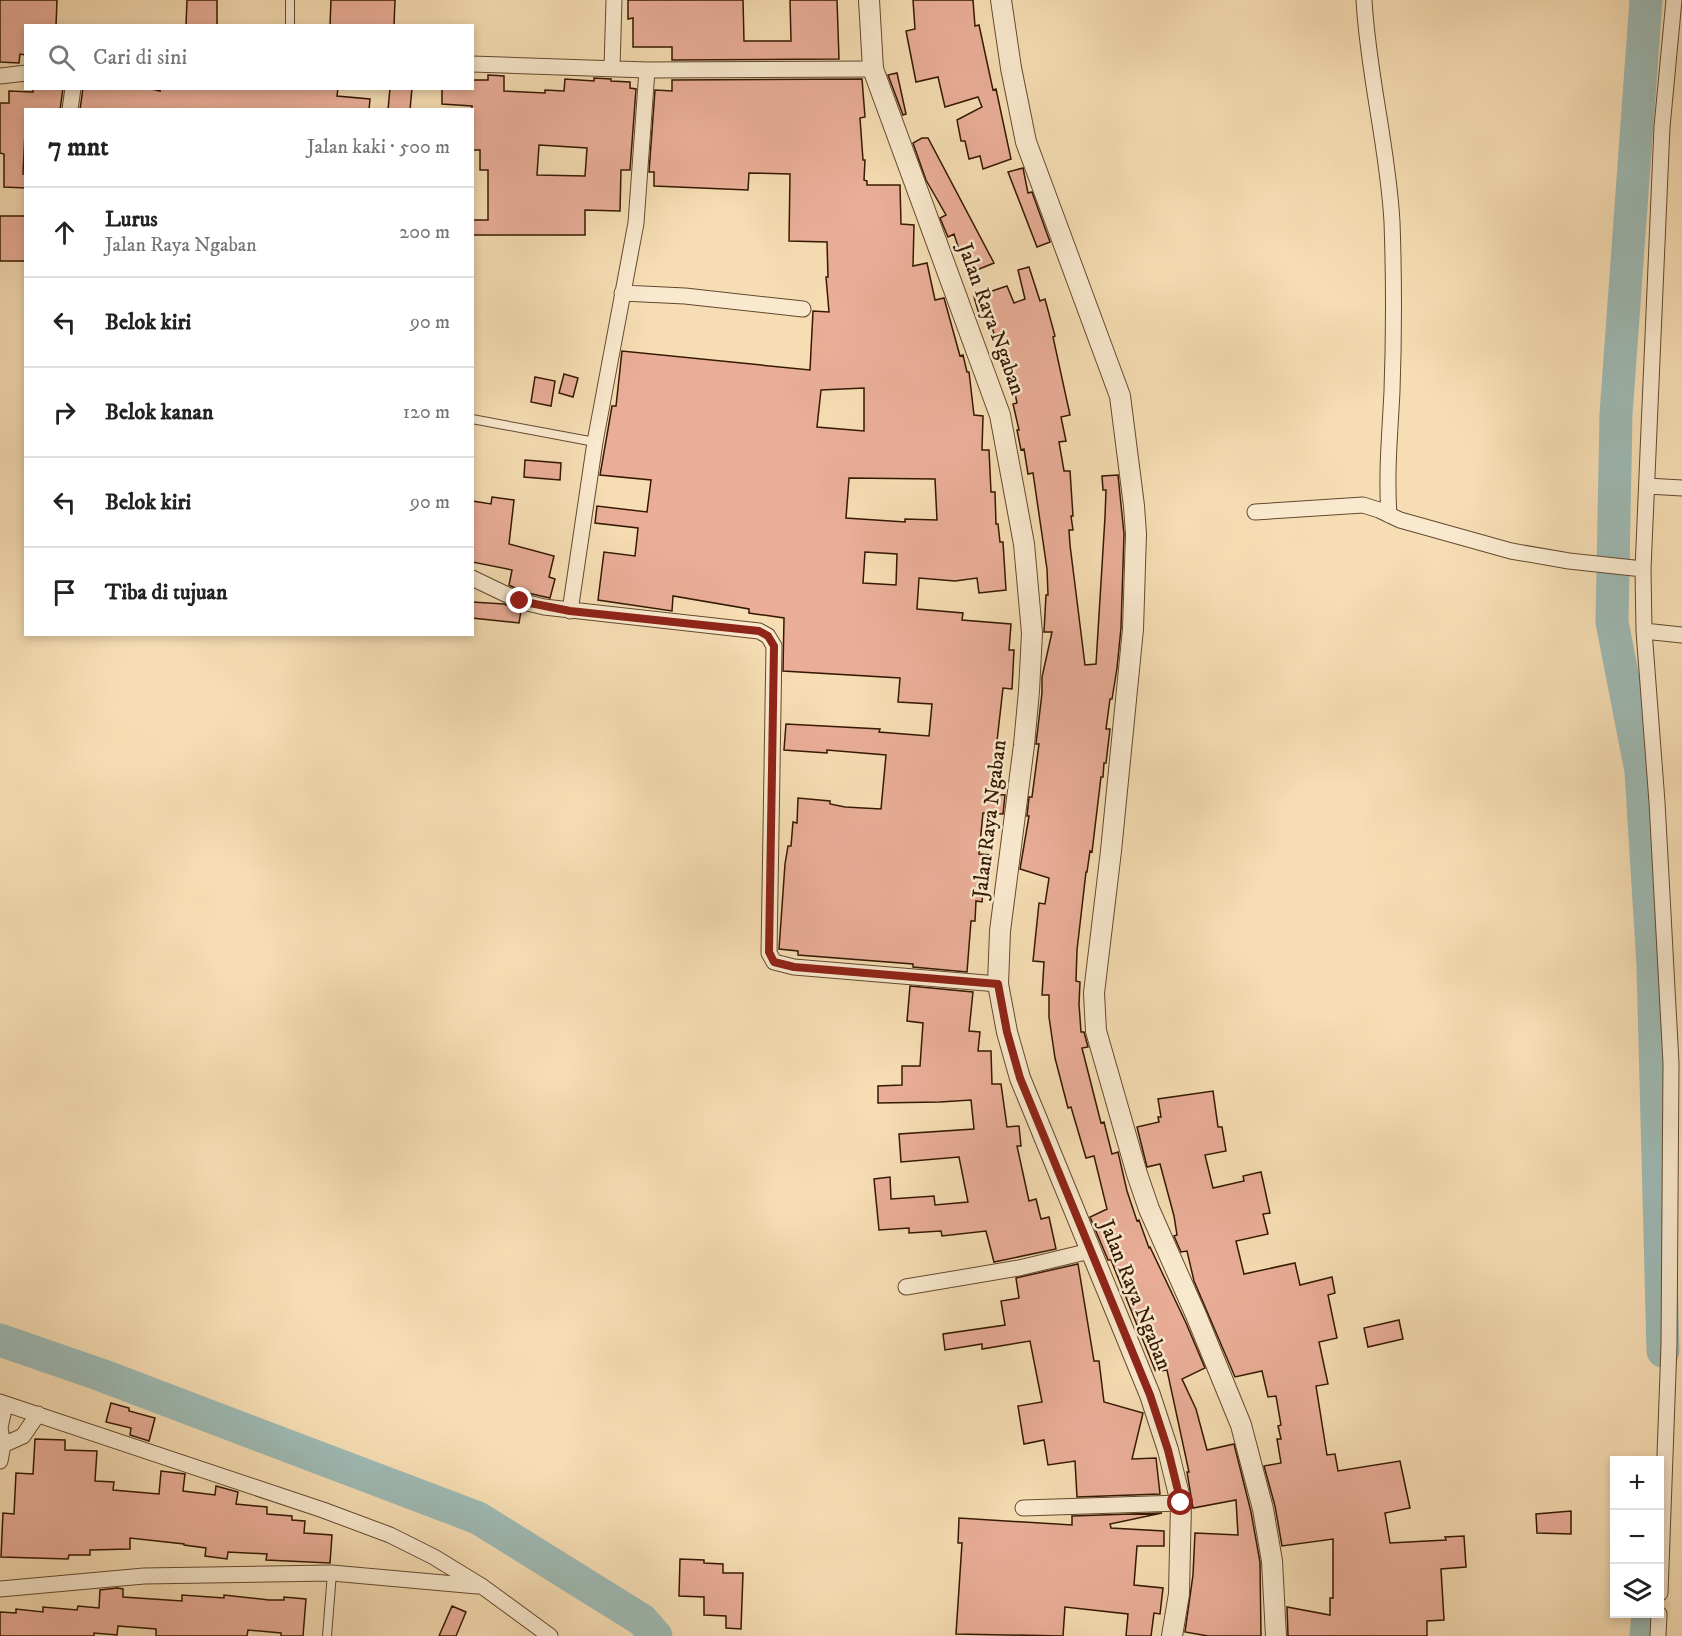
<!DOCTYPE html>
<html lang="id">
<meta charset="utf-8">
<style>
:root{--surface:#fff;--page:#f2f2f2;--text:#222;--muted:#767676;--line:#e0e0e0}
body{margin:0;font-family:"IM FELL DW Pica",serif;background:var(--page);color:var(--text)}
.controls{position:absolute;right:18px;bottom:18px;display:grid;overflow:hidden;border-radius:0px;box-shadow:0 3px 9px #0003}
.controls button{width:54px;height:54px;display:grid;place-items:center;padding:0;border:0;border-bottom:2px solid var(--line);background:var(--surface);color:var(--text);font:30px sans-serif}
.stop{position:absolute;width:18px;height:18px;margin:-14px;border:4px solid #8f2418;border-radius:50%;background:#fff}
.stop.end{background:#8f2418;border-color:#fff;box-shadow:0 2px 6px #0008}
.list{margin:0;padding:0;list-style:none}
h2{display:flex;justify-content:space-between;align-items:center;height:78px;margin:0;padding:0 24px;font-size:26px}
h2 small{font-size:20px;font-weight:400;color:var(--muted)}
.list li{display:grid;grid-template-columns:39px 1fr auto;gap:18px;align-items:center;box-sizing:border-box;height:90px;padding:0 24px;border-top:2px solid var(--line)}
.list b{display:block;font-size:22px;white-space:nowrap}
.list p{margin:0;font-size:20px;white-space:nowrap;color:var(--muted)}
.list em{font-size:20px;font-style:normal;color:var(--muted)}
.icon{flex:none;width:33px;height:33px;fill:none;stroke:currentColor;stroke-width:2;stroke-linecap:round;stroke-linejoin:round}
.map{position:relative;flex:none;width:1682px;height:1636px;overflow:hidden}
.search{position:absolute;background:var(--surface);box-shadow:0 3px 9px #0003;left:24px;top:24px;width:450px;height:66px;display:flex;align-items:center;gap:15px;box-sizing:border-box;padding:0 21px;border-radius:0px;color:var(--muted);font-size:22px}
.panel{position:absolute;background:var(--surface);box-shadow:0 3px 9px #0003;left:24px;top:108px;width:450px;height:528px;border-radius:0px}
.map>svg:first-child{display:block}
</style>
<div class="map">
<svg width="1682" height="1636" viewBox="0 0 1682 1636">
<rect width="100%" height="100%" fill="#f6ddb3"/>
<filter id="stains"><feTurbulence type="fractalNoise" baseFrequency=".00333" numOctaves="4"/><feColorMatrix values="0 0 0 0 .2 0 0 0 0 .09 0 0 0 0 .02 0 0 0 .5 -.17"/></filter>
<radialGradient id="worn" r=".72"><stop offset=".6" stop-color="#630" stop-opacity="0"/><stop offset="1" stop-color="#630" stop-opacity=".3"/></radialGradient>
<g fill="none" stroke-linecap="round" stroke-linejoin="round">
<path stroke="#9ebab4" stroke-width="33" d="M1646,0L1616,414L1612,622L1641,771L1653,966L1663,1351
M0,1340L101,1375L478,1518L642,1620L656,1636
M1646,1636L1648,1614"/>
</g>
<path fill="#eaae98" stroke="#341802" stroke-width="1.5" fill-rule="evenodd" d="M0,0H57L56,26H26V55L20,54L19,63L0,62Z
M187,0H217V26H186Z
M331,0H395L394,26H330Z
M628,0H743L744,41H791L790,0H837L839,59L672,60V47H633V18L628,19Z
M913,0H973L975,26L979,25L993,90L996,89L1011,159L983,169L980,156L969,159L965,141H961L957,120L982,107L978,97L945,107L938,77L916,82L906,31L915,29Z
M897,73L906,114L903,115L888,75Z
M488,75L504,76V91L545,93V90L564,91L565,79L594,81V78L611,79V81L630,82V88L636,89L630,170H621L620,211L585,210V235H472V220H488V170H480V150H472V106L442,104V88H472V80H488ZM539,145L587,148L585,176L537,175Z
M862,79L865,117L860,118L863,160H865L864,180L867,181V185H900L901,224L914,225L913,266L927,263L935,300L944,298L960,356L963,355L967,372H969L974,415L983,416L982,450H989L991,492H995L996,524H998L1000,542H1003L1006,590L979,593L977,578L955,581L919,578L917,609L963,613L962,620L1011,624L1009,650H1014L1012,689L1003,688L991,794L1005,795L1003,814L983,813L979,854L992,855L990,879L984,878L982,902L976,901L975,921H971L967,972L913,967V964L798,955V951L779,949L785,864L788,846H791L793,822L797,823L798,798L830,801V804L845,807L881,809L886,755L827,750V753L784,750L786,724L880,729L879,732L929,736L932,704L898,702L900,678L783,671L784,618L749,613V609L673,596L672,611L598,600L604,552L635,556L638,528L595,523L597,506L647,512L651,480L600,475L612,406H616L622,351L810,370L813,311L829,312L826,277H828L827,242L789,241L790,174L749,173L748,190L654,186V172H649L655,90L672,91V80ZM864,388V431L817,427L821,390ZM849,478L935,479L937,520L905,519V522L846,518ZM865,552L897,554L896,585L863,583Z
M33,88H63L60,110H26L23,174H26V188L4,187V154L0,153V103H9V91L33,92Z
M83,88H147L160,91L161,88H338L337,96L370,99L369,110H80Z
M390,88H412L410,110H388Z
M922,138H928L994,263L967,274L954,234L948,237L940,218L946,215L926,180L913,143Z
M1023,168L1028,193L1032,192L1050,242L1037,247L1008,172Z
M0,216H26V261H0Z
M1029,267L1040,301L1045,299L1055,336L1053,337L1070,415L1061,417L1066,441L1059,442L1064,471H1070L1073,516H1071L1073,530H1069L1070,545L1085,665L1096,664L1105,517L1106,490H1103L1102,476L1118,475L1124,534L1121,628L1117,668L1112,699H1110L1106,729H1110L1106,763H1104L1103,777H1101L1092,852L1090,851L1087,872H1086L1077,950L1076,981L1080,982L1079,1004L1081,1032H1084L1088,1047L1082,1048L1101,1123L1104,1122L1112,1154L1118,1152L1127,1191L1137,1221L1139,1220L1149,1248L1150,1247L1186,1323L1205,1368L1182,1379L1196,1409L1207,1450L1234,1444L1251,1512L1260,1562L1261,1636H1208L1185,1632L1193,1575L1195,1533L1238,1535L1236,1500L1193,1508L1187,1472H1189L1167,1370L1161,1371L1158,1359L1155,1370L1111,1260H1108L1090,1217L1107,1209L1094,1156L1086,1158L1071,1107L1068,1108L1055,1058L1049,1017V995H1042L1044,962L1033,961L1039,903L1045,904L1049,878L1020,869L1029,816H1027L1029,797H1032L1039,744H1036L1042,693V677L1052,632H1044L1046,595H1048L1047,569L1033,473L1028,474L1024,449L1021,450L1017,430H1019L1013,404L1017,403L1010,369L1008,370L1003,351L1000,352L987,312L979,314L974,297L1007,286L1014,303L1025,299L1018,270Z
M564,374L578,378L573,397L559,393Z
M535,377L555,381L551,406L531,402Z
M525,460L561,463L560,480L524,477Z
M492,497L514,500L509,544L554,556L549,577L555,579L550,598L523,592L509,585L512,570L472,562V501L491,504Z
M472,602L504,604L521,611L519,623L472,618Z
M910,986L973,992L969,1031L980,1032L978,1051H991L992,1084H1001L1007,1127L1019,1126L1021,1146H1017L1029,1201L1036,1199L1041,1219L1049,1217L1056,1249L994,1262L986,1231L942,1236L941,1231L909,1233V1228L879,1230L874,1179L890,1177L891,1199L934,1196L935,1205L968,1202L959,1157L901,1162L899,1134L974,1129L971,1100L940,1102L878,1103V1086L902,1085V1066H920L923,1023L907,1021Z
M1213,1091L1218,1127H1222L1226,1151L1205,1155L1213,1188L1244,1181L1243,1176L1261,1172L1270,1213L1263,1214L1268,1234L1236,1241L1244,1274L1295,1263L1300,1285L1332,1277L1335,1293L1328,1295L1337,1338L1319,1342L1328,1384L1316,1386L1327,1455L1335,1454L1338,1471L1400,1461L1410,1508L1385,1513L1390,1543L1446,1540L1445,1537L1464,1536L1466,1567L1441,1569L1444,1620L1427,1621V1636H1288L1287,1607L1330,1615V1598H1333V1539L1282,1546L1275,1506L1264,1466L1281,1463L1277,1439H1281L1278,1426L1281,1425L1276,1396L1268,1397L1262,1371L1235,1377L1194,1281L1187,1251L1181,1252L1174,1236L1177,1235L1174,1216L1160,1164L1147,1167L1137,1127L1159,1122L1158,1117H1161L1158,1099Z
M1078,1264L1094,1361H1099L1104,1402L1143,1413L1132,1459L1156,1458L1160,1494L1077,1497L1075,1461L1048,1465L1044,1440L1024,1444L1018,1406L1042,1402L1030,1341L982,1349V1344L945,1350L943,1334L1005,1325L1001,1301L1019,1298L1016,1278Z
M1399,1320L1403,1339L1368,1347L1364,1328Z
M111,1403L129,1408V1411L155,1418L149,1441L130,1435L131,1428L106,1422Z
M35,1439L65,1440V1450L97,1451L95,1481L114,1482L113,1490L159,1494L161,1471L185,1474L183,1491L215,1495L216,1486L238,1492L236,1504L267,1507V1514L292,1516V1520L305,1521L304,1533L332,1535L330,1563L266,1560L267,1554L228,1552L227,1559L205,1556L206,1548L184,1545V1544L130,1538V1549L90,1550V1555H69L68,1559L1,1557L3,1513L14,1514L16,1473L33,1474Z
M1571,1511V1534L1537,1533L1536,1514Z
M1162,1513L1110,1524L1111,1528L1164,1531V1546H1137L1134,1585L1163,1588L1160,1614L1154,1613L1151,1636H1126L1128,1614L1065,1607L1063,1636L956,1634L962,1543H958L959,1518L1072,1525V1516Z
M680,1559L704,1560V1563L723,1564V1573H743L741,1629L726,1628V1616L704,1615V1597L679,1596Z
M117,1588L123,1589V1597L182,1601V1595L224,1598V1595L269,1600H284V1597L306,1599L303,1636H281V1633L248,1630L247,1636H156V1629L118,1626L117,1635L94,1633V1636H0V1612L16,1613V1609L43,1612V1607L77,1610L78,1606L99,1608L100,1590Z
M452,1606L466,1612L456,1636H439Z"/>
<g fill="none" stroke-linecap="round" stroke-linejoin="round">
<defs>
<path id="service" d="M290,26V0
M472,419L595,442
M327,1636L332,1573"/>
<path id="minor" d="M1364,0C1368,75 1388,147 1392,222C1394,278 1394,335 1392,391C1390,433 1386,473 1389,515
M472,64L647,70L873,69
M612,68L614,0
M0,76L26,73
M70,110L73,88
M622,293L685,296L803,309
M1647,486L1682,488
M1255,512L1363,505L1379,510L1400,520L1511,551L1569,561L1643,569
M472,578L520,601L544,607L759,631L768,636L774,646L769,953L774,962L794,967L998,984
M570,611L595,442L636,223L647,70
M1644,631L1682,635
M906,1287L1019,1268L1090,1251
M0,1402L323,1510L390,1535L434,1557L483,1587L550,1636
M3,1445L23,1436L38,1414
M0,1461L3,1445L0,1428L5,1404
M1023,1508L1181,1503
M0,1589L144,1576L332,1573L477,1586
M1660,1593L1669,1345L1671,1063L1657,802L1644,631L1643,569L1662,127L1674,0
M1658,1636L1659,1614"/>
<path id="tertiary" d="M869,0L873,69L1000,415L1024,544L1032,633L1029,691L1024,745L1000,931L998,984L1007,1032L1020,1078L1121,1324L1150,1395L1168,1450L1181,1503L1179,1594L1172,1636
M1001,0L1011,68L1026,142L1120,396L1134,506L1136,534L1133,629L1111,851L1094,993L1096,1031L1137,1174L1149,1209L1196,1315L1241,1425L1263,1509L1272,1561L1276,1636"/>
</defs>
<use href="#service" stroke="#64492e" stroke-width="10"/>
<use href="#minor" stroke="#64492e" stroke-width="17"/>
<use href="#tertiary" stroke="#64492e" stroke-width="22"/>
<use href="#service" stroke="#f9e9ce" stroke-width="8"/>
<use href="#minor" stroke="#f9e9ce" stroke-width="15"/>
<use href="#tertiary" stroke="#f9e9ce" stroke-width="20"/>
</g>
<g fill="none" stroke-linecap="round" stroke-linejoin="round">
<path stroke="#8f2418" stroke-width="8" d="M520,601L570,611L759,631L768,636L774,646L769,952L774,962L794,967L998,984L1007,1032L1020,1078L1150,1395L1168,1450L1181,1503"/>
</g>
<g text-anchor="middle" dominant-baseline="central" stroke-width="5" stroke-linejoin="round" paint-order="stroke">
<g font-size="21" fill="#341802" stroke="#f9e9ce">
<text transform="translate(991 319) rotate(70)">Jalan Raya Ngaban</text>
<text transform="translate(990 819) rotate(-83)">Jalan Raya Ngaban</text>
<text transform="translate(1135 1295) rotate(68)">Jalan Raya Ngaban</text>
</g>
</g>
<rect width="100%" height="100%" filter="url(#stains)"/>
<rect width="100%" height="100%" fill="url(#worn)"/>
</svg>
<div class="controls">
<button>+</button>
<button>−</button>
<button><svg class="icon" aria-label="layers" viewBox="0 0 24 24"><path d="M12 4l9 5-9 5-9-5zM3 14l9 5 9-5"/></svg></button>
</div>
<div class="stop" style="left:1181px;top:1503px"></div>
<div class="stop end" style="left:520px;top:601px"></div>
<div class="search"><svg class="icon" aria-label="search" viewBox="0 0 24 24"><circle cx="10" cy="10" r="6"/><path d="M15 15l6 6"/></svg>Cari di sini</div>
<section class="panel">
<h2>7 mnt<small>Jalan kaki · 500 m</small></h2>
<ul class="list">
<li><svg class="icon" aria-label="ahead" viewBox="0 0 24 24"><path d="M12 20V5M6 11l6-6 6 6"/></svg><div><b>Lurus</b><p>Jalan Raya Ngaban</p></div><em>200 m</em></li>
<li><svg class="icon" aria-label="left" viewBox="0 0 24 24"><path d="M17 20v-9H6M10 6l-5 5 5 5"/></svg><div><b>Belok kiri</b></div><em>90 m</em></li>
<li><svg class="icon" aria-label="right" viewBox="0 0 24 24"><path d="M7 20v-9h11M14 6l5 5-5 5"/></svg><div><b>Belok kanan</b></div><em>120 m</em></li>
<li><svg class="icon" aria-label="left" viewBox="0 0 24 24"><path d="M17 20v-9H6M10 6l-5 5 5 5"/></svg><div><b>Belok kiri</b></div><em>90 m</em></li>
<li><svg class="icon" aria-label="arrive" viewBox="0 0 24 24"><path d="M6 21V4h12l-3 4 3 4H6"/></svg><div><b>Tiba di tujuan</b></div></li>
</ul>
</section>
</div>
